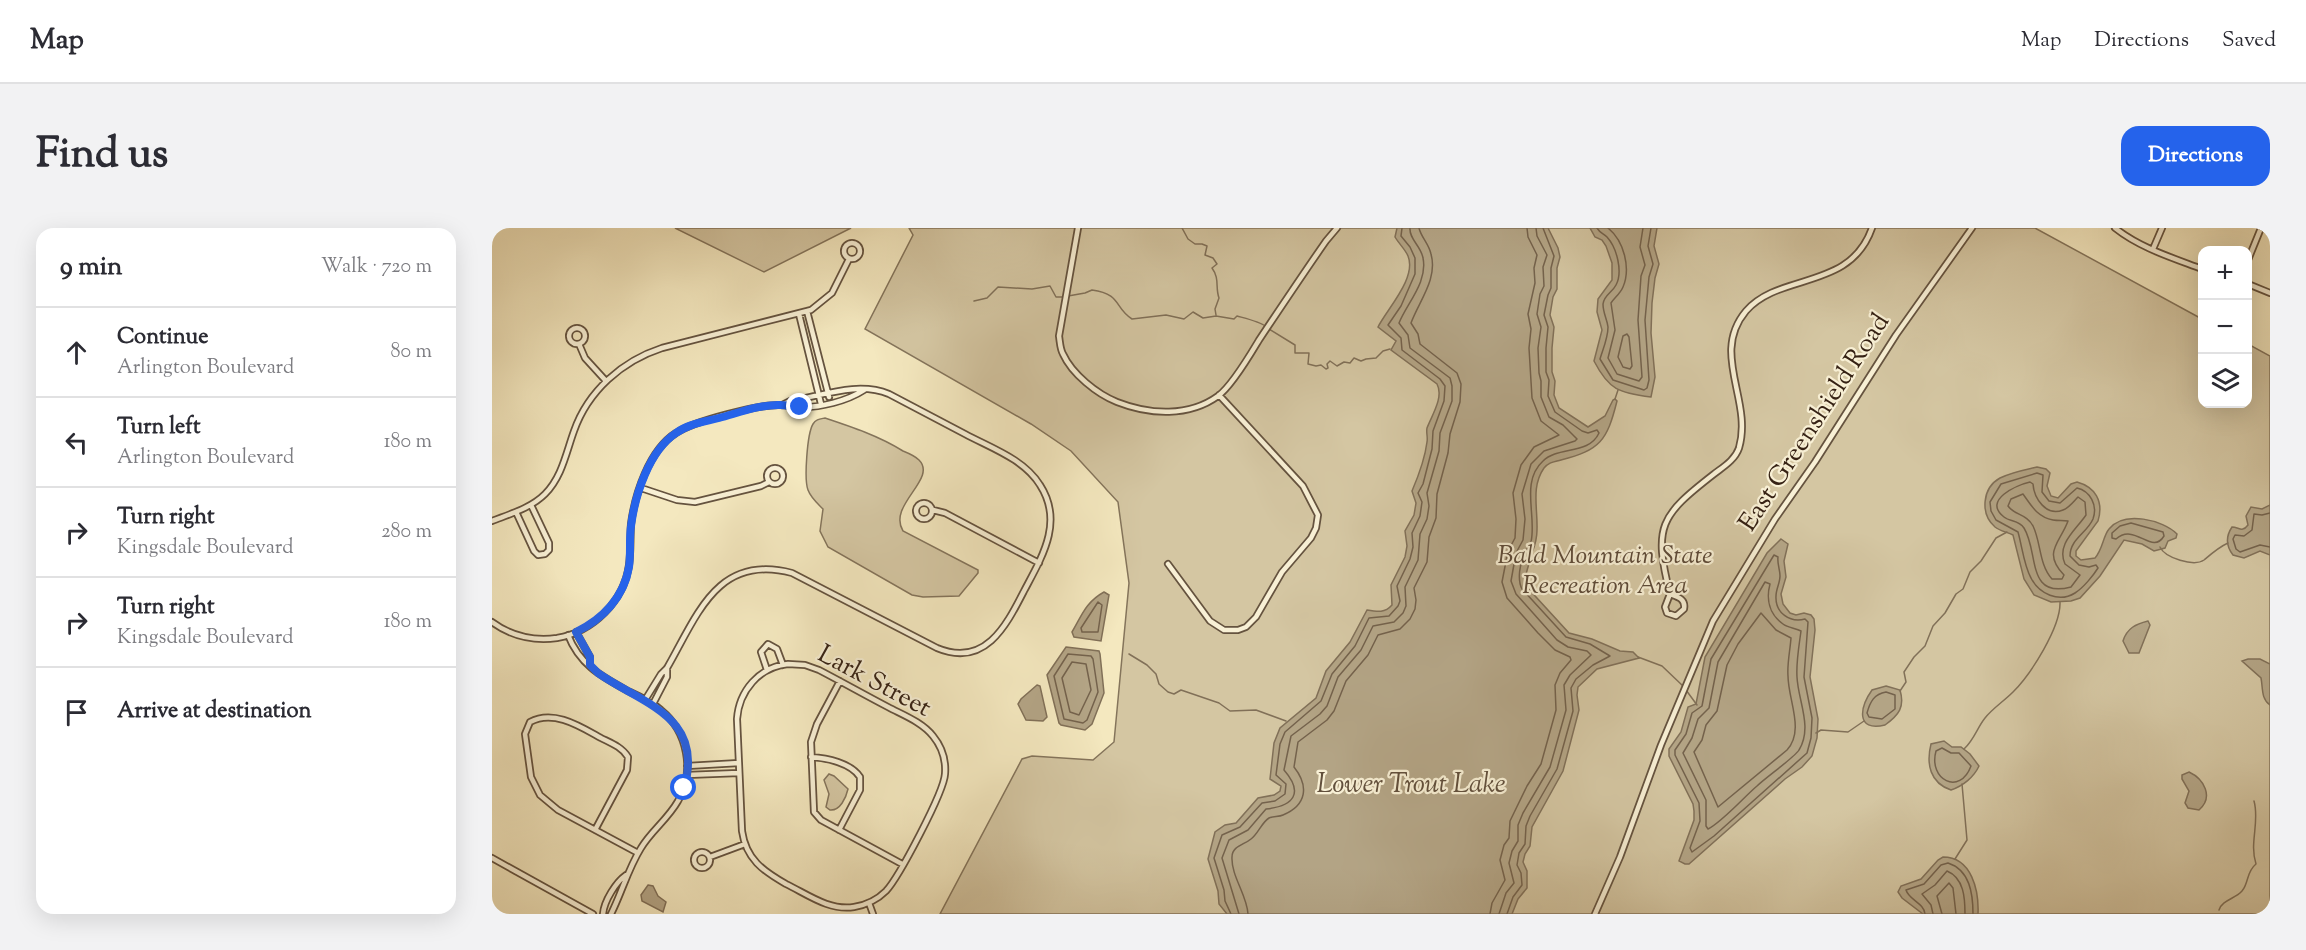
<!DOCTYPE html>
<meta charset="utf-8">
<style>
:root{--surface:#fff;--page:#f2f2f3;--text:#2b2b33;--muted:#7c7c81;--line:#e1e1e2;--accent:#2563eb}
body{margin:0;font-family:"Sorts Mill Goudy",serif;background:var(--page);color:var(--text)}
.controls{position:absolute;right:18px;top:18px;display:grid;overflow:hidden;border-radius:12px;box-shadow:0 6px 24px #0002}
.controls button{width:54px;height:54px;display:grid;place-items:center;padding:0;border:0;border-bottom:2px solid var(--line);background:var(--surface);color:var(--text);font:30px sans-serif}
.stop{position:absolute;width:18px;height:18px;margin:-14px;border:4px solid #2563eb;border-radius:50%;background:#fff}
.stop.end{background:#2563eb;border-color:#fff;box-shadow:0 2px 6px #0008}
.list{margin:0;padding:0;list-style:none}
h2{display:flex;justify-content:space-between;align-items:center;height:78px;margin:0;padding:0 24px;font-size:26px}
h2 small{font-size:20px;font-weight:400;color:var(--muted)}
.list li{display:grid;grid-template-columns:39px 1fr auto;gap:18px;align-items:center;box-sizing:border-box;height:90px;padding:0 24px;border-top:2px solid var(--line)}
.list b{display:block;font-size:22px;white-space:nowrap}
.list p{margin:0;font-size:20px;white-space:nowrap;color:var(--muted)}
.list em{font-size:20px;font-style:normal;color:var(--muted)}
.icon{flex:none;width:33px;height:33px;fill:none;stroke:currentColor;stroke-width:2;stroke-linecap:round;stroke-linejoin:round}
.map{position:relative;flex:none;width:1778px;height:686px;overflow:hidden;border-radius:18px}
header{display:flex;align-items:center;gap:36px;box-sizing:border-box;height:84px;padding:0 30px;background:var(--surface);border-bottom:2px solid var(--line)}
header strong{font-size:28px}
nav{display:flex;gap:33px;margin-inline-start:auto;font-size:21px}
.intro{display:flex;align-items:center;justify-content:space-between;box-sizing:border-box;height:144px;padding:0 36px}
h1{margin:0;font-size:42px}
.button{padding:15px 27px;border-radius:18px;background:var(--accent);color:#fff;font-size:21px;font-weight:700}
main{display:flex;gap:36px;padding:0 36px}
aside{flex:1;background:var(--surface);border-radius:18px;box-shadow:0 6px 24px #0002}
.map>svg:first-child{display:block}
</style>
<header>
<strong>Map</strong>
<nav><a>Map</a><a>Directions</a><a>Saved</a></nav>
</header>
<div class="intro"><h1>Find us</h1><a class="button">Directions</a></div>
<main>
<aside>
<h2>9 min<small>Walk · 720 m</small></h2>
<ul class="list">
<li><svg class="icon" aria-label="ahead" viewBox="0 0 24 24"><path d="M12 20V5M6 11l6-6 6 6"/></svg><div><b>Continue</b><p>Arlington Boulevard</p></div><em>80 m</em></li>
<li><svg class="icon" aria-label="left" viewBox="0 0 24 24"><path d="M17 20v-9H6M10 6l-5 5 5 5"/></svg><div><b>Turn left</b><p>Arlington Boulevard</p></div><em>180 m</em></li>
<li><svg class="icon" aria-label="right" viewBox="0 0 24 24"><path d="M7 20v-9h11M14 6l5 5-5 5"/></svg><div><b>Turn right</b><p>Kingsdale Boulevard</p></div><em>280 m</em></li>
<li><svg class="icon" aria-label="right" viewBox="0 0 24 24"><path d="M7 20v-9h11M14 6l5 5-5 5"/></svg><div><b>Turn right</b><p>Kingsdale Boulevard</p></div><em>180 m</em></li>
<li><svg class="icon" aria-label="arrive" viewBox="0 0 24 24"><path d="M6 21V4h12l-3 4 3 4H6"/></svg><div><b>Arrive at destination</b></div></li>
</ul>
</aside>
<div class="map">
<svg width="1778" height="686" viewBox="0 0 1778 686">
<rect width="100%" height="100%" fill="#f4e8bf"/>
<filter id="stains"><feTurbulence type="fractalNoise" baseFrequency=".00333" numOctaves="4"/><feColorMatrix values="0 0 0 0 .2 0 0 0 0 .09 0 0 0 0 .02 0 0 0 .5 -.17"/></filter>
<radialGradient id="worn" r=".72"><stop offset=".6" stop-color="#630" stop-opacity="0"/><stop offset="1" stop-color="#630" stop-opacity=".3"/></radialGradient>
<path fill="#d4c6a2" stroke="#84745b" stroke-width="1.5" d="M183,0H359L272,44Z
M417,0H1543L1710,91V176H1756V116L1778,128V686H448L530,531L540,528L601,532L622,514L637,355L626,274L579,223L539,196L373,101L421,7Z
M333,190C360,199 387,208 411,223C416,225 423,228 427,232C446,251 395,277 411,303L486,342V345L467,368L431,369L420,367L336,319L328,303L331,281C325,275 319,270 316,262C312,252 315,206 321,196C324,191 328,191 333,190Z
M337,546L342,548L356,561C354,570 348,583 338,582L334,579L337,566L332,552Z"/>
<path fill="#b3a485" stroke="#817058" stroke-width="1.5" d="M905,0H1056L1066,20L1068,29L1065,40V61L1061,69L1058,87L1062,99L1060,120V144L1063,153L1062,167L1067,180L1096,199L1113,188L1121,172L1123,171L1125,173C1115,213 1108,222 1069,232C1062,234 1057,234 1052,240C1033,267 1056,300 1037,330C1039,339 1030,347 1034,358L1077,405L1100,411L1128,423L1141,424L1147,430L1105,441L1086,459L1085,467L1087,482L1071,543L1040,599L1038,618L1033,626L1031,634L1035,643V660L1026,671L1020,686H735L727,676L726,663L716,631L723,604L733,597L744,595L766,570L782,567L788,563L789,558L778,551L782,515L788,500L824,470L834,443L858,414L875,382C886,384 893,385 900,377L899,357L913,329L915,318L913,303L922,287L924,275L920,263C926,249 933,230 935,214C936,209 934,205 935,200C940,187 952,169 945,156L899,122L904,113L886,99C895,81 925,50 916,28C913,21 907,16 903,9Z
M1098,0H1165L1162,18L1167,36L1163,50L1160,75L1159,105L1163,149L1159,169C1127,165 1117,162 1102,133L1110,102L1105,84L1106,71L1120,52V35L1114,18L1110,12L1103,9Z
M1545,239L1554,241L1558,245L1555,258L1559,268L1566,270L1579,256L1585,254C1603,259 1612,273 1606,293L1584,323V328L1589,332L1603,330C1611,321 1611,308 1617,301C1632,282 1671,292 1685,306L1684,310L1676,313L1673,320L1662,323L1650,316L1632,312L1608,348L1588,370L1579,373L1559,374L1542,367L1532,351L1521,307C1515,304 1508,303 1503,299C1488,286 1490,260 1508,250C1520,244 1532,242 1545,239Z
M1778,277V327L1768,323L1752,330L1741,327C1734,318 1734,308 1740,299C1747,299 1750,305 1756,297L1754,288L1759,279L1770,281Z
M1289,311L1296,316L1292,333L1294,349L1289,366L1291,376L1298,385L1304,387L1312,385L1319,387L1322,391L1323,402L1318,449L1326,491L1325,510L1320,528L1310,539L1293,551L1197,636H1193L1187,633L1202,592V583L1201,576L1177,528V521L1189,504L1196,479L1204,476L1213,429L1275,325Z
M612,364L617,367L609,413L582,409L580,404C590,387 594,374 612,364Z
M1656,393L1658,397L1647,425H1637L1631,413C1635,400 1644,396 1656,393Z
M574,419L607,423L608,426L612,465L600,496L593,502L569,497L567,495L555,447Z
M1756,431H1768L1778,436V477C1769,471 1771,460 1769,450L1750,433Z
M545,457L548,458L555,489L551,493L534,492L526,476L529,471Z
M1394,458L1408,462C1413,479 1407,487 1393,497C1363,504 1368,479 1380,462Z
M1452,513L1460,519H1469L1478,526L1487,538C1482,549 1471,558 1459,562C1438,555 1434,536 1439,516Z
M1697,544C1712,551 1722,569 1707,582L1696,580L1693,575L1697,563L1690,551V547Z
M1451,629C1480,629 1487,663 1486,686H1431L1410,670L1406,664L1409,658L1429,651L1446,632Z
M156,657L161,658L166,668L174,674L171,684L150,673L149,667Z"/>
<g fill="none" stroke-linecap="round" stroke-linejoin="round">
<path stroke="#74624c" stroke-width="1.5" d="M1105,0C1108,5 1111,5 1115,9C1125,20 1131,44 1124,57C1120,65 1112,67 1111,76C1111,85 1115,91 1116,99C1116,110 1111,121 1108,131L1121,152L1152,162L1155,160L1157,152L1153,92L1157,49L1161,36L1156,18L1159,0
M1116,0C1132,13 1139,40 1131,59C1128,66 1123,69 1119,75L1123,102L1116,130L1125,146L1147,153L1150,149L1146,92L1149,48L1153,37L1148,19L1151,0
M1135,106L1137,109L1140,138L1138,141L1131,139L1126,129L1131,108Z
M1545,245L1551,247L1550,264L1557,273L1568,275L1585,260C1598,263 1606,277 1601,291C1595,305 1578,311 1578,328L1587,337L1597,339L1604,337L1606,340C1601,348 1591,360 1583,365C1567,375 1547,366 1539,350C1532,338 1530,318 1526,304L1504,292L1499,283L1498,274L1509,256Z
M1538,254L1541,256C1542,270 1554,289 1571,282C1577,280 1582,273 1586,269L1593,274L1594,287C1584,302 1564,316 1573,336L1588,347L1579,359C1534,371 1547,324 1532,300C1527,292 1518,294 1512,289C1490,272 1525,257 1538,254Z
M1531,266C1539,277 1545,289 1561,292C1567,293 1571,292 1576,293C1568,315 1550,324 1572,347L1570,351H1560C1547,337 1549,314 1541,298C1535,286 1522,287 1516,278L1519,271Z
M1778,285L1770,287L1762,286L1760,302L1752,308L1743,307L1741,311L1744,321L1748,324L1768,317L1778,319
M1639,295L1671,304L1672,308C1660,328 1643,294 1624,311L1620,310V305L1628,298Z
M1282,327L1286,329C1285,335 1288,342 1288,348C1288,355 1284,361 1284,368C1283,385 1298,395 1313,391L1316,394L1312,449L1320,490L1319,510L1315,525L1222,608L1200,624L1198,620L1208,593L1207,575L1183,527V522L1194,506L1200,485L1210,478L1219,431Z
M1273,354L1278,356C1274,371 1277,386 1291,396C1296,400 1304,400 1309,403C1307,418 1304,434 1305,449C1306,473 1321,499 1307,522C1303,529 1273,550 1265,558C1252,569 1230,594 1216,601L1214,598V572L1191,525L1200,510L1206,491L1217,480L1226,434Z
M606,374L610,377L606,404H590L589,400Z
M1269,385L1284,402L1299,410C1298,423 1295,436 1296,448C1296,472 1313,502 1295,522L1226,579L1202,524L1210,512L1214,497L1225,483L1235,437L1246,416Z
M576,426L599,428L601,431L606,464L595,492L591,495L572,491L562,448Z
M580,434L594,436L599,462L587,487L578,484L570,450Z
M1394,464L1403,467V481L1390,491L1377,489L1375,485C1378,474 1382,466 1394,464Z
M1450,520L1459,525H1467L1479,538C1468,568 1436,552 1444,523Z
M739,686L733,673L732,662L722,630L730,607L748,599L770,575L783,573L793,566L794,556L784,547L788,516L793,504L829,473L840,446L863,418L877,390L897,388L906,378L908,373L905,358L918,331L921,319L920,305L928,288L930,274L926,265L931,256L940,221L941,203L952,173L953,158L948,151L910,122L909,110L896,97L909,78L923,46V30L918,19L909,8L910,0
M747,686L730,630L737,612L756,602L774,581C802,578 812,565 792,542L799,508L828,486L835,478L846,449L869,422L881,398L902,394L911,385L914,378L913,359L926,332L928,306L935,291L937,278L935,265L947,223L948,205L960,173V158L958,150L918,120L916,107L907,95C915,75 936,54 931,30C929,18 917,11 918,0
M756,686C755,667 739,648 740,629C740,618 752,617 759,611C766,606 770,594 777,590C781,588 787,589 791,587C815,577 817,558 802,539L806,514L835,492L842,483L854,453L876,427L886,407L908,401L918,391L923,381L924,372L922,360L935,334L937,309L944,290L945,266L956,225L958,206L968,174L969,156L965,145L928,116L926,106L919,95C927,73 946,51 939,26C937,16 929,9 927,0
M998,686L1000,675L1013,652L1008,632L1012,617L1017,610L1018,593L1035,558L1049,536L1064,482L1063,457L1068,445L1079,432L1078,429L1063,422L1046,405L1015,370L1010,354L1016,323L1023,310L1024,291L1021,265L1029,237L1042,219L1067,207L1049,193L1040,170L1037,120L1039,101L1036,86L1043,55L1042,40L1045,27L1036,9L1035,0
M1007,686L1014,665L1022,655L1017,635L1020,623L1026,613V597L1031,585L1058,539L1074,482L1072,457L1078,447L1099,427L1095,423L1076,419L1065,412L1024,366L1019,353L1024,325L1031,312L1033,291L1030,266L1039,236L1052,223L1083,213L1085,211L1071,197L1057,189L1049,169V153L1047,145L1046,120L1049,99L1045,86L1048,66L1052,58L1051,39L1055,27L1045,8L1044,0
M1015,686L1021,669L1030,657L1029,645L1025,637L1027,625L1033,616L1034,598L1038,588L1065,541L1081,483L1079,460L1084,451L1101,437L1118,428L1098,416L1074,409L1030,361C1025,352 1028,335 1032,326C1034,321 1038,319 1039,314C1045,288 1028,254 1051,233C1066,218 1097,227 1107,205L1105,202L1096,205L1090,203L1063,184L1056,168L1057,152L1054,144V120L1056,99L1052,87L1056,67L1059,60V40L1062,28L1051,0
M1433,686C1432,675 1417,672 1414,662L1432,656L1449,637L1456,635C1478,642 1481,666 1481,686
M1441,686L1439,677L1430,666L1443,657L1455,643C1472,650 1473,670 1473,686
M1450,686L1445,668L1457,655L1461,660L1464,686"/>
<path stroke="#817058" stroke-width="1.5" d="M690,0L696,11L703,16H710L715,18L713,27L721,30L725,36L720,40C728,51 723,59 727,70L723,81L724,87
M576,68L593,65L600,62C630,66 622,80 640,91L674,87L692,91L701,84L711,90L724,88L742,91L745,88C752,90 769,94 773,98
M482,73L495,70L506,59L540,61L558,58L564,69H571
M777,101L803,117V125H817L816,136L824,138L829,137L834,141L836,140L835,136L838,133L845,138L852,134L858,135L862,130L869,133L874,131L884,130L891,123L898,121
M1123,171L1126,162
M1668,319C1673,330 1702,339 1712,332C1719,326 1727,319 1736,315
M637,426L655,437L664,446L667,456L676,464L682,466L689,462L727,475L738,483L764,482L794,493
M1146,429L1170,438L1191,458
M1194,462L1205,477
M1408,463L1414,454L1412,444L1422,429L1433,418L1441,398L1453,385L1464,366L1471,361L1478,344L1489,333L1504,310L1515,304
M1324,505L1329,502L1356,504L1372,493
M1472,521C1482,512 1485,500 1493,490C1500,481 1512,473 1521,464C1539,446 1569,399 1568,374
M1463,631L1475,612L1470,556
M1727,682C1730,672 1743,671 1750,663C1757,655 1754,644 1764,636C1757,615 1768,594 1762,573"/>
<defs>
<path id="minor" d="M586,0L567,108C568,114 568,121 571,126C580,146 605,166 625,174C658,187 697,189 726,168C740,158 758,127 767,112C789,79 811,46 834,13L845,0
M1623,0C1648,20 1681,30 1710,41
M352 23a8 8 0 1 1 16 0a8 8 0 1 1-16 0Z
M1661,21L1670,0
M1756,32L1769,0
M1756,56L1778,65
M315,83L337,169
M307,86L329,176
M77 108a8 8 0 1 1 16 0a8 8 0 1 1-16 0Z
M87,116L93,130L114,153
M275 248a8 8 0 1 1 16 0a8 8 0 1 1-16 0Z
M149,260L185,272L203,274L269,258L277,254
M424 283a8 8 0 1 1 16 0a8 8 0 1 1-16 0Z
M441,282L453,285L547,335
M24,284L42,323L46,327L53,326L57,322V315L39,277
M0,293C18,286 39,280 53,266C70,249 74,225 82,203C96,163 130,133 170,120L319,82L340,65L357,31
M676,336L718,393L732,402H746L754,399L764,389L790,344L819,310L824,300L826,287L811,258L727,167
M1178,366C1161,298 1168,288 1222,246C1231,239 1243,232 1247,220C1261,172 1218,126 1254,83C1288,44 1358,63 1380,0
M1178,366C1186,369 1194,371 1192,381L1184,388L1175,385L1173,379Z
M0,394C19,408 42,413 65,410C101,404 132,373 137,337C139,324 138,310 139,296C143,266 157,222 184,205C202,193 268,176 289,177C295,177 301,179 307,179C328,180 355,173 372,162
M84,404L98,429V437
M76,407C88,438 111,449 138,464C149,469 160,474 169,482C196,504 203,544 186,573C176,591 159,603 149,620C136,641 130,664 119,686
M296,436L313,437L327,442C350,454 373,467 396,479C411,487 430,494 441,508C450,519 454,533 453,546C452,564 407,649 394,663C385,672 374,677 362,679C337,683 315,666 294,656C271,643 254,631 250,603L245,491C247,463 267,439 296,436Z
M275,442L269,424L276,416L285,421L291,437
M348,453L325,496L319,514L322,584L329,592L410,636
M153,472L169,446L175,440C205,388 225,325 300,345L445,420C493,440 514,398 532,363C550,329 572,294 548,257C532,231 499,220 473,206C448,193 422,179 397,166C365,153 330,168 298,173L290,177
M161,476L175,449V440
M319,529C335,530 359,535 368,549V562L347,602
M195,538L247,535
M195,547L247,545
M103,602L135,542L136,529C130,519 119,515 109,510C89,499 62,481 38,494L33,506L39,549L48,567L66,582L146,625
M202 632a8 8 0 1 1 16 0a8 8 0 1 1-16 0Z
M218,629L253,616
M0,630L101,686
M377,675L381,686
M111,686C112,673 124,654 134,647
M1103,686L1128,629L1169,517L1221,393L1283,291L1323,234L1404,107L1480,0"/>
</defs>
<use href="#minor" stroke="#65533f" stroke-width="8"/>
<use href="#minor" stroke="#f8f0d5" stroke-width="4.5"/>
</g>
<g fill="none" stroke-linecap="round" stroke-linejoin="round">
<path stroke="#2563eb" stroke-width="8" d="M192,560C213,488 150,476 106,445L98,437V429L84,404C111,391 132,369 137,339C139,325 137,311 139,298C143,267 157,223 184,205C196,196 212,194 227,190C246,185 269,176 289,177C295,177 301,179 308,179"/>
</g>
<g text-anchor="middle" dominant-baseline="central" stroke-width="4.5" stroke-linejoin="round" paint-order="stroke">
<g font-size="26" fill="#352114" stroke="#f8f0d5">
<text transform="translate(1323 195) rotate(-57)">East Greenshield Road</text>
<text transform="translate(382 454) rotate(28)">Lark Street</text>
</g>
<g font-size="26" font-style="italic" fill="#5d4a38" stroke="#f8f0d5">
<text x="1113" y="328">Bald Mountain State<tspan x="1113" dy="30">Recreation Area</tspan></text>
</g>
<g font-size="27" font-style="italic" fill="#614f3c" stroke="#f8f0d5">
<text x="919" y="557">Lower Trout Lake</text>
</g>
</g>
<rect width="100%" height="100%" filter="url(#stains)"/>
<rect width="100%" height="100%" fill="url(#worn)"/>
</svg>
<div class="controls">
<button>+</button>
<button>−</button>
<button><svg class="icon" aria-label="layers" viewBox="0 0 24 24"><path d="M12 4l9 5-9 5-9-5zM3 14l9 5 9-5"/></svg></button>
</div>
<div class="stop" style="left:192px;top:560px"></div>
<div class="stop end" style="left:308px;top:179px"></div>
</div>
</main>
